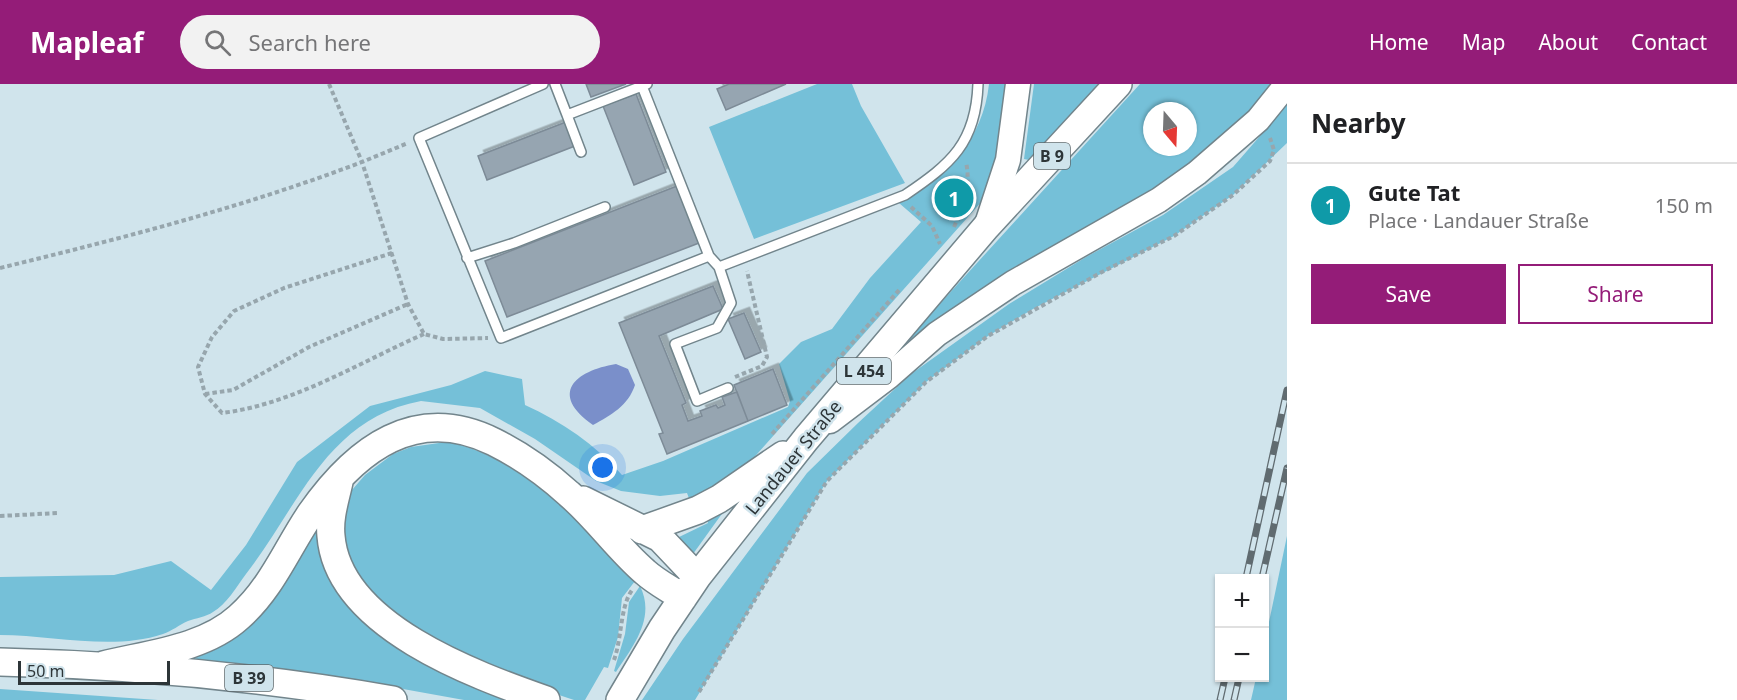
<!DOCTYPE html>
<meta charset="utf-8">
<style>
:root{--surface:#fff;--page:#f2f2f2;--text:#202124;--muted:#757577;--line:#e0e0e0;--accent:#941c78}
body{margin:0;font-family:"Noto Sans",sans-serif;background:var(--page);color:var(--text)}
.controls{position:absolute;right:18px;bottom:18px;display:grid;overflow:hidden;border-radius:0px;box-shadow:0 2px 4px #0004}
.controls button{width:54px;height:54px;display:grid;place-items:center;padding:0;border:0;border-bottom:2px solid var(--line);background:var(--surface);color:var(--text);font:30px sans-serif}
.compass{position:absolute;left:1143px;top:18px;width:54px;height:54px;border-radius:50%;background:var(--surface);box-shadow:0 2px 4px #0004;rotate:161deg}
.scale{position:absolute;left:18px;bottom:15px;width:152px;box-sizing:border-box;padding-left:6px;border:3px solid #2d3538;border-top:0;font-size:16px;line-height:21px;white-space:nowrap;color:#2d3538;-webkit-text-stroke:4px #d0e4ec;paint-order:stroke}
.you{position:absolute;left:603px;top:384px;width:21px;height:21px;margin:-15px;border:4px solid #fff;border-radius:50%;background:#1a73e8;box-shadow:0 0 0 9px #1a73e833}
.badge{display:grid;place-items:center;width:39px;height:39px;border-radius:50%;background:var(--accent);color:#fff;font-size:20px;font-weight:700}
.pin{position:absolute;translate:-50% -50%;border:3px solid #fff;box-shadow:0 2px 6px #0006}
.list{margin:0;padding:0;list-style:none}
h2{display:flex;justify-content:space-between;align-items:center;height:78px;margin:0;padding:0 24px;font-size:26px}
h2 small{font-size:20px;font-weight:400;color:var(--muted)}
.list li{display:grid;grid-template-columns:39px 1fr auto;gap:18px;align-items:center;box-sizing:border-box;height:84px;padding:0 24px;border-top:2px solid var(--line)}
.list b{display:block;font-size:22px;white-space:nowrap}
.list p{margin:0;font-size:20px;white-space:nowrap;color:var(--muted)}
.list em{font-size:20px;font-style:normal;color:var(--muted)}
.actions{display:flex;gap:12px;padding:18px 24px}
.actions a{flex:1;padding:14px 0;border:2px solid var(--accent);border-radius:0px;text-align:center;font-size:21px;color:var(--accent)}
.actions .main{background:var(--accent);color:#fff}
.icon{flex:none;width:33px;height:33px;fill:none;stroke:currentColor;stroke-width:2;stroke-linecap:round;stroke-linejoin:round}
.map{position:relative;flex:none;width:1287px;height:616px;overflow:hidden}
header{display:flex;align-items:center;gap:36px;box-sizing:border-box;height:84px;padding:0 30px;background:var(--accent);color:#fff}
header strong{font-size:28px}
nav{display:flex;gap:33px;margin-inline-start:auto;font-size:21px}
.search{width:420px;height:54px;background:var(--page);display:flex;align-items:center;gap:15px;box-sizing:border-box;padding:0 21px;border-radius:33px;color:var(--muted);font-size:22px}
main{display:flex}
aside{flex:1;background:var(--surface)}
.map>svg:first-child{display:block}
</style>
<header>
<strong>Mapleaf</strong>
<div class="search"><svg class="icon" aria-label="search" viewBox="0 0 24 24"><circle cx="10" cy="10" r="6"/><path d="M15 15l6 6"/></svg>Search here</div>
<nav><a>Home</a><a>Map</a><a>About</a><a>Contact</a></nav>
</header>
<main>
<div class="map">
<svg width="1287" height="616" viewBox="0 0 1287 616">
<defs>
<filter id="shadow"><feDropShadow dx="5.5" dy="-5.5" stdDeviation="0" flood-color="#0004"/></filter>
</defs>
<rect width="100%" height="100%" fill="#d0e4ec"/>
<path fill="#75c0d8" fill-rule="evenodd" d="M817,0H852L861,22L905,99L754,155L709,43Z
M989,0H1012L1003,65L984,115L750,378L727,397L690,417L687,409L660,412L621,407L596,397L535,355L480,324L421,317C327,334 298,423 246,490C237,502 226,521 213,528C206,533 196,534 188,537C179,541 172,547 163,550C113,567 52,551 0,551V493L114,491L171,477L211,506L246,461L297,378L370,322L451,301L485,287L522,295L525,321C562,338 595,360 622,391L663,377L788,323L790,317L779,280L801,258L832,245L870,194L921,138L899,119C947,94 983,55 989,0Z
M1034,0H1104L1034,77L1024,75Z
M1140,0H1276L1263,18L1183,88L900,274L895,269ZM1152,27H1188V63H1152Z
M1287,21V59L1233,111L1174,152L1033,225L988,252L926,298L827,397L695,616H642L683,555L807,389L858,339L911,290L1009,220L1086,173L1163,131L1233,83Z
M446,358C515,368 591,446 635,497L622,514L618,553L608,584L604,583L585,616H574L553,609L457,569L381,522L348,475L342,445L346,420L352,406L365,391L393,370L411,363Z
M729,420L693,470L677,454L708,439L705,430Z
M316,440L340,503L517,616H464L320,590L179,574Z
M1287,452V616H1251L1256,594H1264L1265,557Z
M640,502C656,534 633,562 616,588L614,587L625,550L629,518Z
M0,605L158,616H0Z"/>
<path fill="#7a8fca" d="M616,280L628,285L635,301C628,322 611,331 593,341C549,310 574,287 616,280Z"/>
<path fill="#96a5b1" stroke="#7d8b97" stroke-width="1.5" filter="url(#shadow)" d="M586,0H626L591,13Z
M729,0H786L726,26L717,5Z
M636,10L666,88L634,101L603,22Z
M566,38L575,62L487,96L478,72Z
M677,102L699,159L507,233L485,177Z
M713,202L723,225L659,252L686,319L682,321L688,337L702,332L700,327L716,321L718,324L725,321L722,313L737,308L748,337L667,370L659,350L663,349L619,239Z
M744,229L761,268L745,275L728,235Z
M773,285L787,321L748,337L734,301Z"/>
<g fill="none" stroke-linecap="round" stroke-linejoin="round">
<defs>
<path id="service" d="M543,0L419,54L501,254L709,172L719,183
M555,0L567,31
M647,0L642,2L709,172
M581,68L567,31L642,2
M467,174L514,159L605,123
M728,304L697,317L675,260L717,244L731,219L719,183L905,111C951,80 976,59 978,0"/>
<path id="secondary" d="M986,143L1008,76L1018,0
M830,337L888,293L937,250L1013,199L1159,116L1197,89L1258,36L1287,0"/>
<path id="primary" d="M339,398C335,416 329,434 331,452C338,542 475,591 546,616
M583,416L660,454L697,493
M642,446L698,426L719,415L783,371
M0,578C133,581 263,593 393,616
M103,581C148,570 204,565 239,533C272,504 287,464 311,429C356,365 416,319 494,358C520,371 548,391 569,410C597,434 618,465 645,488C656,498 670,505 683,514
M620,616L662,545L697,493L806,355L986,143L1118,0"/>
</defs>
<use href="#service" stroke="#72858c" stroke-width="12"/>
<use href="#secondary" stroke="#72858c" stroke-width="27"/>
<use href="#primary" stroke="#72858c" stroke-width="30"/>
<path stroke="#97a6ad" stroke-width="4" stroke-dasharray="4.5 3" stroke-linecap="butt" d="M329,0L362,78L408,59
M911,123L932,142L940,160
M954,143C964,121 971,102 966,78
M392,169L284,204L234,227L212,253L198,283L205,310L222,329C294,320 358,279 424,250
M0,184C123,154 244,123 362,78L408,220L424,250L443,255L488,254
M735,293L762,282L767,273L747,187
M205,310L233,306L309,263L408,220
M772,350L900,205
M0,432L59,429
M614,576C622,554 620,523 632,506
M699,608L827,397L926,298L988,252L1102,188L1174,152L1233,111L1270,77L1274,66L1270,54"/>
<use href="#service" stroke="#fff" stroke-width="9"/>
<use href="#secondary" stroke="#fff" stroke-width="24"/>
<use href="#primary" stroke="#fff" stroke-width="27"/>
<defs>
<path id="rail" d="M1246,494L1287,306
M1262,494L1287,384
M1220,616L1225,594
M1234,616L1239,594"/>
</defs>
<use href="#rail" stroke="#606b70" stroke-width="7"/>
<use href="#rail" stroke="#d0e4ec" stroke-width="4.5" stroke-dasharray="14" stroke-linecap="butt"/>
</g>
<g text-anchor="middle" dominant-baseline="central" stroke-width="5" stroke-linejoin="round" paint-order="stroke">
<g fill="#d0e4ec" stroke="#5e6a6e" stroke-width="1.5">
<rect x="1034" y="59" width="36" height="26" rx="4.5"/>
<rect x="837" y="274" width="54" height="26" rx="4.5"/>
<rect x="225" y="581" width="48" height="26" rx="4.5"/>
</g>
<g font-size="16" font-weight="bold" fill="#2d3538">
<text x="1052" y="72">B 9</text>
<text x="864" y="287">L 454</text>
<text x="249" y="594">B 39</text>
</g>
<g font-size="18" fill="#2d3538" stroke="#d0e4ec">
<text transform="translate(793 373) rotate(-51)">Landauer Straße</text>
</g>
</g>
</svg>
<div class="controls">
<button>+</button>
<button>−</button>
</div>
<svg class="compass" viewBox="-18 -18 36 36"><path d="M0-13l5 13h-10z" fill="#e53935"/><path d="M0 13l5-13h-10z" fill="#757577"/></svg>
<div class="scale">50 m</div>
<div class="you"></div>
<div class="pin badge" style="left:954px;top:114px;background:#0f9aa8">1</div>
</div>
<aside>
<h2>Nearby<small></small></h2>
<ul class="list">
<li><span class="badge" style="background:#0f9aa8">1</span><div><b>Gute Tat</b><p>Place · Landauer Straße</p></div><em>150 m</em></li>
</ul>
<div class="actions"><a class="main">Save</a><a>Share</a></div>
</aside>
</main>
